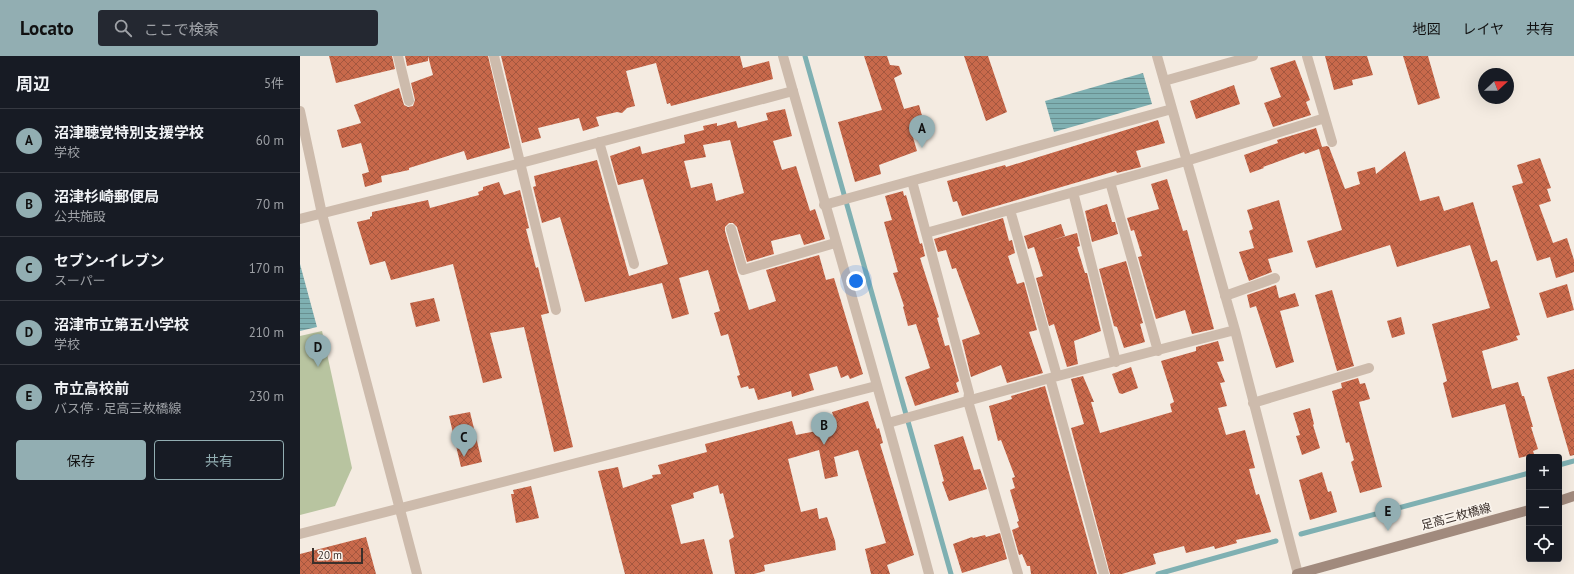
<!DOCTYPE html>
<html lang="ja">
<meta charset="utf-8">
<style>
:root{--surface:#171b24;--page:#242831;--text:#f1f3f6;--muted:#9ea1a6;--line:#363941;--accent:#92aeb2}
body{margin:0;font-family:"PT Sans","Noto Sans JP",sans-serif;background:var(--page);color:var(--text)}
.controls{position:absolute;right:12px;bottom:12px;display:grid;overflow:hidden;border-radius:4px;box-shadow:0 4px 16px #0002}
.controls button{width:36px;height:36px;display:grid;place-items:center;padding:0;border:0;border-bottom:1px solid var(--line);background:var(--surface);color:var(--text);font:20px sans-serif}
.compass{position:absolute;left:1178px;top:12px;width:36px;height:36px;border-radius:50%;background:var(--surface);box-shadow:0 4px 16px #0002;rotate:68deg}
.scale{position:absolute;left:12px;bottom:10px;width:51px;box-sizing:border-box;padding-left:4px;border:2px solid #3b302b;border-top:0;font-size:11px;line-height:14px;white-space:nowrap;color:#3b302b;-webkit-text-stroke:3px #fbf5ee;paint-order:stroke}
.you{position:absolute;left:556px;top:225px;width:14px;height:14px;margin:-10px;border:3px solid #fff;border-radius:50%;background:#1a73e8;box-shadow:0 0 0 6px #1a73e833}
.badge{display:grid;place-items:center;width:26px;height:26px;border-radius:50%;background:var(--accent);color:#111;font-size:13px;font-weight:700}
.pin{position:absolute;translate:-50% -33px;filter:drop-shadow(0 1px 2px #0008)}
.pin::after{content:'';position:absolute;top:21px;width:14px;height:12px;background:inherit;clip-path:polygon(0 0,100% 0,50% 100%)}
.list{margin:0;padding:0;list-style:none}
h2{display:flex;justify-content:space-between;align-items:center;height:52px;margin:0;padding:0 16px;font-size:17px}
h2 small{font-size:13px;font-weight:400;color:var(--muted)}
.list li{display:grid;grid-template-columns:26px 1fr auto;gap:12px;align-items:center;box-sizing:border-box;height:64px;padding:0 16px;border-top:1px solid var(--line)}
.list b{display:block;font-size:15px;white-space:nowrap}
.list p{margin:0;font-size:13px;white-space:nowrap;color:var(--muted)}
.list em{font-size:13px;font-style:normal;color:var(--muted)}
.actions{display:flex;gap:8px;padding:12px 16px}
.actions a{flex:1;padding:9px 0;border:1px solid var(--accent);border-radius:4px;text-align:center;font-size:14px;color:var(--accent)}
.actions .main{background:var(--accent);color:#111}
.icon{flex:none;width:22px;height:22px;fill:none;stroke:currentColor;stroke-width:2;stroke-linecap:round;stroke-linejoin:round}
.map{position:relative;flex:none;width:1274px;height:518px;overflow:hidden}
header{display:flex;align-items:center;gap:24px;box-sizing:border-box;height:56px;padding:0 20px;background:var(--accent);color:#111}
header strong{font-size:19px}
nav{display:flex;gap:22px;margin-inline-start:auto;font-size:14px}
.search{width:280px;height:36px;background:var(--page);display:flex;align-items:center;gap:10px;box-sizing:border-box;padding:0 14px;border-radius:4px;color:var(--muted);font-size:15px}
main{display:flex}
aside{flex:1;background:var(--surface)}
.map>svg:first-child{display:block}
</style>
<header>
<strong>Locato</strong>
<div class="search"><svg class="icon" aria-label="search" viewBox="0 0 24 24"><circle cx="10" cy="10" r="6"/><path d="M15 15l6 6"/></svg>ここで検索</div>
<nav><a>地図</a><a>レイヤ</a><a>共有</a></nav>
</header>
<main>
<aside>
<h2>周辺<small>5件</small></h2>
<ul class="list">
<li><span class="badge">A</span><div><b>沼津聴覚特別支援学校</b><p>学校</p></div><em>60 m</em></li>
<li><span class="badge">B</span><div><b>沼津杉崎郵便局</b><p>公共施設</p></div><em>70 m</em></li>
<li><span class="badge">C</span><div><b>セブン-イレブン</b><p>スーパー</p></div><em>170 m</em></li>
<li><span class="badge">D</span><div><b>沼津市立第五小学校</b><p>学校</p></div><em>210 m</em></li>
<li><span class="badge">E</span><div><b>市立高校前</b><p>バス停 · 足高三枚橋線</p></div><em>230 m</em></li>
</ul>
<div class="actions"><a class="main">保存</a><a>共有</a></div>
</aside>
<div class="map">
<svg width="1274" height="518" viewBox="0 0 1274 518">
<defs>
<pattern id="water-rules" width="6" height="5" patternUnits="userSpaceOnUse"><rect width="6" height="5" fill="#7fb0b2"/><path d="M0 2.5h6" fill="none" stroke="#699091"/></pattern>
<pattern id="building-cross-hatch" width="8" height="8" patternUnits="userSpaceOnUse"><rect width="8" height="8" fill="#c8694b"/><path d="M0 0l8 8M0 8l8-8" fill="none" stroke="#a4573f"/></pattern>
</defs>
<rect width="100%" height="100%" fill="#f4ebe1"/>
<path fill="#b8c4a0" d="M22,275L52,412L35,450L0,459V280Z"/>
<path fill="url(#water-rules)" d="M843,17L852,48L754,76L745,45Z
M0,208L17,271L0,275Z"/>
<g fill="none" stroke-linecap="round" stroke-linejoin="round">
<path stroke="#7fb0b2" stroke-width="5" d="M505,0L651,518
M1259,409L1274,405
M1001,478L1229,417
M858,518L976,485"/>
</g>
<path fill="url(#building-cross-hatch)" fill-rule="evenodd" d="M29,0H92L95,13L36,27Z
M105,0H128V5L107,10Z
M128,0H188L210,92L167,104L164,95L109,112V114L81,120L82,126L65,131L62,118L69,116L61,87L42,92L37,74L61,67L54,49L99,32L104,49L108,51L113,50L115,44L111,27L133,19Z
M201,0H440L443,12L469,5L473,23L371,50L370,47L367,48L356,7L326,15L335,50L327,52L322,57L317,56L296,61L299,70L283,75L279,62L238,72L241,82L222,87Z
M564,0H587L590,9L599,10L602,18L594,22L604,53L619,49L626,74L612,78L617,95L579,109L581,118L555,126L538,66L582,54Z
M664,0H688L707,56L686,65Z
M1025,0H1067L1073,19L1052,24L1053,29L1034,34Z
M1103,0H1128L1140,42L1118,49Z
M995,4L1010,44L1006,46L1011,59L973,71L964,47L981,41L970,12Z
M934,29L940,48L896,63L890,45Z
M485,53L492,80L473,85L482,114L496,110L510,155L515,153L525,183L504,189L500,178L471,185L474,198L447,206L437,171L433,167H429L425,171V175L437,216L449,254L476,245L466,214L519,199L526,224L534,222L563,318L550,323L548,319L541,322L537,310L509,318L514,334L492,341L491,335L458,344L454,332L449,333L448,330L441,332L437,320L440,319L428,278L421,280L414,257L420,255L408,214L379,222L389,258L372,263L362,227L285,246L260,161L242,167L233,131L236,130L234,120L297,104L329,220L368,208L343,123L318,129L310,100L340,90L342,98L385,87L384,79L404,74L403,70L417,67V70L436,65L438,72L468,64L466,57ZM430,84L444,137L416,145L412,127L391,132L384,105L406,101L403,89Z
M858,64L865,87L836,95L841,111L817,117L816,115L662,160L657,145L653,146L647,125L705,109L706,111Z
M1016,72L1022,91L1027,90L1029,91L1045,133L1060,128L1057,116L1075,111L1076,118L1105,95L1120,145L1139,140L1144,155L1173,146L1191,206L1197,204L1220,279L1216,280L1218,284L1182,295L1192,333L1218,326L1222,340H1224L1233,371H1231L1238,393L1233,395L1234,398L1219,402L1205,348L1152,362L1143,327L1147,325L1132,268L1190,252L1170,189L1097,211L1090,189L1016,212L1007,185L1042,174L1019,93L1005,98L1004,96L963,111L964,112L950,117L944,99L978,87L977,84Z
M1240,102L1251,132L1247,133L1251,145L1239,149L1253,187L1267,182L1274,204V216L1256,222L1250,201L1237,205L1212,130L1223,127L1217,109Z
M867,123L883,175L887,174L914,273L892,278L885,254L856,263L838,201L842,200L834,174L831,175L827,162L859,153L851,128Z
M199,126L204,139L220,134L229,172L226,173L236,212L238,211L249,257L241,259L273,391L254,396L224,271L190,277L202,322L183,327L153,208L91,224L85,205L70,209L57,166L70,163V161L72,160V156L128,144L130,152L179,139L178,136L183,134V131Z
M603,135L604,140L606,139L620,188L622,187L625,200L620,202L639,261L637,262L645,290L649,289L659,325L656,327L659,336L615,350L605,321L630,312L616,268L608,270L603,251L604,250L593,217L598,216L584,166L592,164L585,140Z
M979,144L993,196L968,203L972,216L949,225L939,196L954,192L949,175L953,173L947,154Z
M807,148L812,166H815L818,178L792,186L785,155Z
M703,162L709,185L712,184L715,197L708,200L717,228L724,226L737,274L729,276L743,317L707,327L701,309L671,321L662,284L680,278L656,212L652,213L646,194L638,196L634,183Z
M761,168L765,180L749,185L777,177L780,190L777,191L785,217H787L801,275L774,285L778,308L767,311L754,268L749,270L736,222L743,220L734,191L728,193L724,180Z
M826,205L843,267L840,268L845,286L824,292L817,271L814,270L799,213Z
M1267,228L1274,254L1247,262L1239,237Z
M976,229L979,242L995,237L999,250L980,255L994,306L976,312L956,250L950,252L947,239Z
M1032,234L1054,310L1037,315L1015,239Z
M134,242L140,265L116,271L110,247Z
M1101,261L1105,278L1092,282L1087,265Z
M918,285L924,305L917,306L925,326L920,327L927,350L918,352L926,379L945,374L955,412L949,413L956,439L959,438L971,476L936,484L937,487L915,493L914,490L886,497L884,490L853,498L856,508L822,518H810L771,372L784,368L771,323L783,320L794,346H791L800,377L872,356L870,348L874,346L861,305L896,295V291Z
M831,311L838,332L822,338L819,337L812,318Z
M1274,313V399L1270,400L1247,321Z
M1058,322L1060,328L1065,327L1070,343L1059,346L1082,431L1060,437L1051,406L1054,404L1049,386L1046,387L1032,335L1042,332L1041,327Z
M745,330L797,518H731L730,510H727L722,498L719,499L712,474L719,471L717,466L719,465L710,434L715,432L712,422L715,421L701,384L698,385L689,350L712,343L711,340Z
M568,345L577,373L579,372L583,387L580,388L614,499L587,509L590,518H571L565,493L586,487L558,394L534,401L538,420L525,423L519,394L488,403L501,456L517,452L519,463L527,461L535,485L536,494L464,509L465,515L454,518H435L429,484L434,481L423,437L420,438L418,429L393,437L394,442L371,449L381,488L404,483L413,518H325L298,415L318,411L323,432L353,422L352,419L361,418L358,409L407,396L405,388L492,365L496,379L537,371L532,356Z
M1010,352L1014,368L1013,369L1020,392L1002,399L996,380L1000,379L993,357Z
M170,356L182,406L161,411L149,360Z
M663,380L674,414L680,413L687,433L649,445L642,426L644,425L634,389Z
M1022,416L1028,436L1031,435L1037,456L1010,464L999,424Z
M231,430L239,462L216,467L211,438H214L213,434Z
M700,477L707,503L662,517L653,488L672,481L673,482L685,479L686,481Z
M66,481L76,518H0V498Z"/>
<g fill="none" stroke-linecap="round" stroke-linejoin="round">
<path stroke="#cdbbac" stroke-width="10" d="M98,0L109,45
M194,0L256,254
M857,0L935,274L998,518
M1007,0L1032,86
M864,25L953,0
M299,86L334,208
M612,125L669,337L668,345L718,518
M810,126L858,295
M773,136L816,306
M524,149L872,53
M710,154L757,320
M0,163L221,107L493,35
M431,173L443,214L535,187
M626,177L886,105L1025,62
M925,240L975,222
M750,322L804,518
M953,347L1069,312
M588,367L750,322L935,274
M0,478L576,330"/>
<path stroke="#cdbbac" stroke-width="10" d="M483,0C532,173 583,345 629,518
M0,55L22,158L117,518"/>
<path stroke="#a18a7d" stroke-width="10" d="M1259,445L1274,440
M997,518L1229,454"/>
</g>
<g text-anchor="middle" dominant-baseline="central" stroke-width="3" stroke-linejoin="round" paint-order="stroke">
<g font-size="12" fill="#3b302b" stroke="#fbf5ee">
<text transform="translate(1156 460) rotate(-15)">足高三枚橋線</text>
</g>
</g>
</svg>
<div class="controls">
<button>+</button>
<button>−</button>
<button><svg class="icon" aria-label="locate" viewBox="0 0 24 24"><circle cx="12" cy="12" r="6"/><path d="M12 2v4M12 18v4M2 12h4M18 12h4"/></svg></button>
</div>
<svg class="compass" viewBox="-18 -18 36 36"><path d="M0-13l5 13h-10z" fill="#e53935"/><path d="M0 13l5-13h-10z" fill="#9ea1a6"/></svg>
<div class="scale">20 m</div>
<div class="you"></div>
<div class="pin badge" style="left:622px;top:92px">A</div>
<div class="pin badge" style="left:524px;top:389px">B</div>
<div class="pin badge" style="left:164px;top:401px">C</div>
<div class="pin badge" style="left:18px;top:311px">D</div>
<div class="pin badge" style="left:1088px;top:475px">E</div>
</div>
</main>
